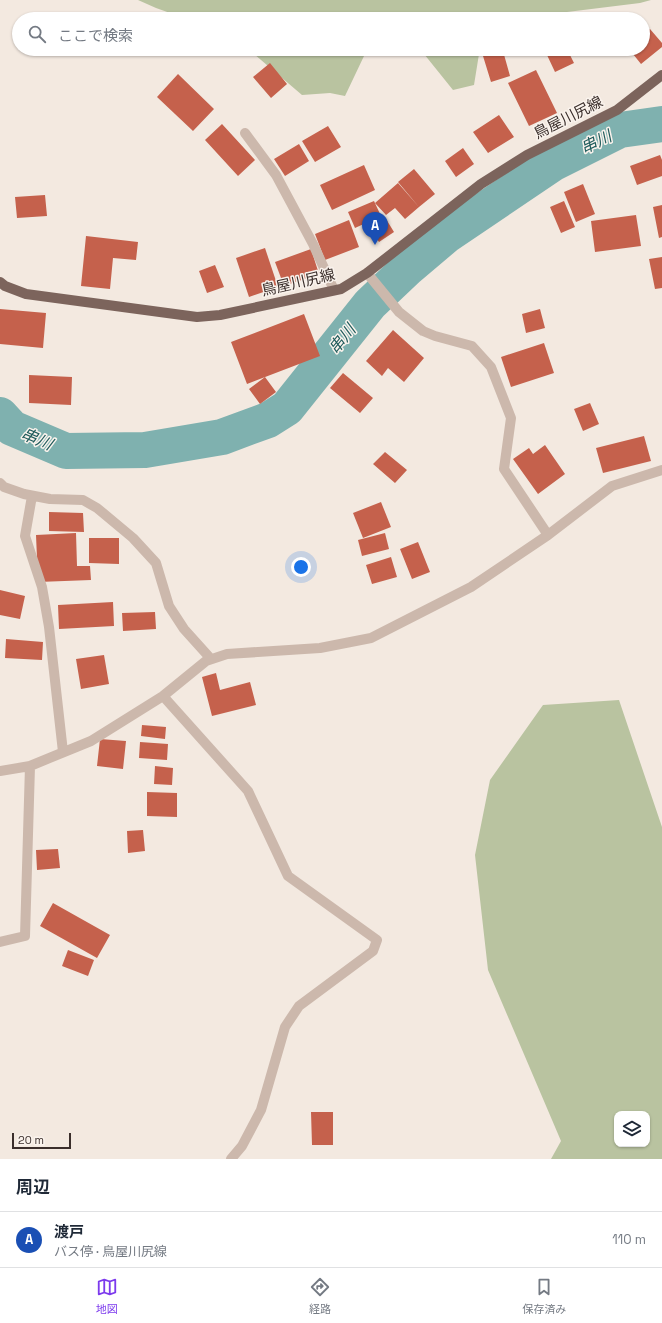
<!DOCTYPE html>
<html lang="ja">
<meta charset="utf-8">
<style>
:root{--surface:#fff;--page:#f2f2f3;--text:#1f2937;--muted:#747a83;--line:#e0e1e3;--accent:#7c3aed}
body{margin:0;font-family:"Space Grotesk","Noto Sans JP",sans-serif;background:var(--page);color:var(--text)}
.controls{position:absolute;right:12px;bottom:12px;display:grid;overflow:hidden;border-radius:8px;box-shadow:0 1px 3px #0004}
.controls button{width:36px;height:36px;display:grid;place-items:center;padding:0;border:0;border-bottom:1px solid var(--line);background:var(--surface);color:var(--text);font:20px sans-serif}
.scale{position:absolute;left:12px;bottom:10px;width:59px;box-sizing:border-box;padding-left:4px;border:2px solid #3a2e2b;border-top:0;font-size:11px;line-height:14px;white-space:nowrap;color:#3a2e2b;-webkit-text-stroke:3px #faf3ed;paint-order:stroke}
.you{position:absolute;left:301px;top:567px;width:14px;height:14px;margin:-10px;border:3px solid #fff;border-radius:50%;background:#1a73e8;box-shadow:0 0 0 6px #1a73e833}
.badge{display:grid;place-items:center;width:26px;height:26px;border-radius:50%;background:var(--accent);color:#fff;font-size:13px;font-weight:700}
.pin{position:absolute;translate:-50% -33px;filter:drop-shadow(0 1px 2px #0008)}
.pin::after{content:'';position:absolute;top:21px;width:14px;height:12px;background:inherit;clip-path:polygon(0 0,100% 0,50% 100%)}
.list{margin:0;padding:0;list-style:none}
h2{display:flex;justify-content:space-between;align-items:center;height:52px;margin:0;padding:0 16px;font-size:17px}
h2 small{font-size:13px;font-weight:400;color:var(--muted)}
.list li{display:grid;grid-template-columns:26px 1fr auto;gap:12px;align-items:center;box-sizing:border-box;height:56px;padding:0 16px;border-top:1px solid var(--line)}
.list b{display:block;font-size:15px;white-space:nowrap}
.list p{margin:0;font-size:13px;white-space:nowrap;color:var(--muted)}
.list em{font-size:13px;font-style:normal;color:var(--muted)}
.icon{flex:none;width:22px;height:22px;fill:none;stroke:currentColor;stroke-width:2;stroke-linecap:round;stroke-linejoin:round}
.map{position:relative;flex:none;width:662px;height:1159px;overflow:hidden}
.search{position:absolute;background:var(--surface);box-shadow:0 1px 3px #0004;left:12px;right:12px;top:12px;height:44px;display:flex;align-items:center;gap:10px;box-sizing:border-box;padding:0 14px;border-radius:22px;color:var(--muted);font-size:15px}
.sheet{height:108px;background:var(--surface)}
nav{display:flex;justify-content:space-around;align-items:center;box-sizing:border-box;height:56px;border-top:1px solid var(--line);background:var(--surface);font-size:11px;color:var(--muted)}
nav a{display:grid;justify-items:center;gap:2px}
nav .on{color:var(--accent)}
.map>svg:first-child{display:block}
</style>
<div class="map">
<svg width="662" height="1159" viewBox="0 0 662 1159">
<rect width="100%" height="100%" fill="#f3e9e0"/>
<path fill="#b9c3a0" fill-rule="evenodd" d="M138,0H651L640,3L567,12L552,19H187L156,8Z
M248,49H369L364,56L345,96L330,93L302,95Z
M420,49H490L479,54L474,85L453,90Z
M619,700L662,827V1159H551L561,1141L488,970L475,855L490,780L543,705ZM617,1114H647V1144H617Z"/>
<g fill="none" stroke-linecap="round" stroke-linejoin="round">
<path stroke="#7fb1af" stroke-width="36" d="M0,415L12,428L66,451L145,450L222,437L268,420L287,408L370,304L408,268L447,235L552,164L620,130L662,124"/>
</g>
<path fill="#c5614c" d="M650,29L662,43V47L641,64L629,49H643V35Z
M559,49H567L574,63L555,72L547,55Z
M503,51L510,76L491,82L483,56Z
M270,63L287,84L271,98L253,77Z
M536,70L557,113L529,126L508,83Z
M178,74L214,109L193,131L157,97Z
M499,115L514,137L488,153L473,132Z
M222,124L255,160L238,176L205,140Z
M328,126L341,147L315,162L302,141Z
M299,144L309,161L285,176L274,159Z
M463,148L474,164L456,177L445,161Z
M660,155L662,160V176L637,185L630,166Z
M364,165L375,190L332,210L320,185Z
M414,169L435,194L419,207L398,182Z
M398,183L419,207L405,219L395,208L386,215L375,203Z
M583,184L595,214L576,222L564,192Z
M45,195L47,216L17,218L15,197Z
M374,201L381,216L355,228L348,212Z
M564,201L575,227L561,233L550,207Z
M662,205V237L659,238L653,207Z
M636,215L641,246L595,252L591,221Z
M386,219L394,232L379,242L371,230Z
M349,220L359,247L325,260L315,234Z
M86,236L138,242L136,260L113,258L110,289L81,286Z
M265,248L278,287L249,297L236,258Z
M311,249L319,274L284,286L275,262Z
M662,257V288L655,289L649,259Z
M215,265L224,287L207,293L199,271Z
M0,309L46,313L43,348L0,344Z
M540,309L545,328L526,333L522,314Z
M304,314L320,356L247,384L231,342Z
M393,330L424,358L404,382L388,368L382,376L366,361Z
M544,343L554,373L511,387L501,357Z
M343,373L373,398L360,413L330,388Z
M29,375L72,377L71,405L29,403Z
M265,377L276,392L260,404L249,389Z
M590,403L599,424L583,431L574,409Z
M644,436L651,461L603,473L596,448Z
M545,445L565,474L538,494L513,459L529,448L533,454Z
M385,452L407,470L395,483L373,464Z
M381,502L391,527L363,538L353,513Z
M49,512L83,513L84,532L49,531Z
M76,533L77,566H90L91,580L38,582L36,535Z
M385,533L389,549L362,556L358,540Z
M89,538H119V564L89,563Z
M418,542L430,572L412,579L400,549Z
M391,557L397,577L372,584L366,565Z
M0,590L25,596L20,619L0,615Z
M113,602L114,626L59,629L58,605Z
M155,612L156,629L123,631L122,613Z
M6,639L43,642L42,660L5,658Z
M104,655L109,684L81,689L76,659Z
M216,673L220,690L250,682L256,705L212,716L202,677Z
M142,725L166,727L165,739L141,736Z
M100,739L126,741L123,769L97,766Z
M140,742L168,744L167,760L139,758Z
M155,766L173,768L172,785L154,784Z
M147,792L177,793V817L147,816Z
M143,830L145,851L128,853L127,831Z
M58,849L60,868L37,870L36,850Z
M53,903L110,935L97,958L40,926Z
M68,950L94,960L88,976L62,966Z
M311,1112H333V1145H312Z"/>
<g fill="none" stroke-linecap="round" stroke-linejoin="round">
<path stroke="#ccb8ac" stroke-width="10" d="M245,133L276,175L313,244L334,290
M367,273L399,312L423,331L435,336L472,346L491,367L511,418L504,469L548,535
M0,483L4,487L24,494L50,499L83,500L97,508L133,538L156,563L169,606L184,629L211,659
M32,496L25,536L42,587L49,627L63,752
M163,696L248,791L288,876L377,940L373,951L299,1006L285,1027L261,1110L242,1146L231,1159
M0,771L30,766L91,741L163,696L206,661L227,654L320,648L371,638L471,587L548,535L612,486L662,470
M0,942L25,936L30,766"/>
<path stroke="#7c645c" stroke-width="10" d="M0,282L5,286L26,294L197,317L220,315L341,289L367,273L481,184L527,155L617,110L662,75"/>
</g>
<g text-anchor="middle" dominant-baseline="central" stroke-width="3" stroke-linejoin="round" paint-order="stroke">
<g font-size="15" fill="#3a2e2b" stroke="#faf3ed">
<text transform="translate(568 117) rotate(-27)">鳥屋川尻線</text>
<text transform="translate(298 282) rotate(-13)">鳥屋川尻線</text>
</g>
<g font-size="16" font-style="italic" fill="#205c5c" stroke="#faf3ed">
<text transform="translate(596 142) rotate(-26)">串川</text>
<text transform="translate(342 339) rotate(-51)">串川</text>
<text transform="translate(37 439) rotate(23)">串川</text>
</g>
</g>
</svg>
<div class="controls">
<button><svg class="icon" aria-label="layers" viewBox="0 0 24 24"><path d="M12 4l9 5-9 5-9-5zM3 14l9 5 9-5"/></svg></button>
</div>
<div class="scale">20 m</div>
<div class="you"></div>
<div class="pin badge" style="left:375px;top:245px;background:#1a4fb4">A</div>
<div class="search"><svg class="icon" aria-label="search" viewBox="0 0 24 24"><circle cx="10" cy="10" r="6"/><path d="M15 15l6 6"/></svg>ここで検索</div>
</div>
<section class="sheet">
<h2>周辺<small></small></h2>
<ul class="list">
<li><span class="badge" style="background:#1a4fb4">A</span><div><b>渡戸</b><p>バス停 · 鳥屋川尻線</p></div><em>110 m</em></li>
</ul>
</section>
<nav>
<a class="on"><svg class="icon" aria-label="map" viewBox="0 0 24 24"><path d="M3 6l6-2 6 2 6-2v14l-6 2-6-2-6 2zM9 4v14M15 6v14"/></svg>地図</a>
<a><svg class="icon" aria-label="directions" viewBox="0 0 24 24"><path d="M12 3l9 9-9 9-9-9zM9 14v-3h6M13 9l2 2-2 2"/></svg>経路</a>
<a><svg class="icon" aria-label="saved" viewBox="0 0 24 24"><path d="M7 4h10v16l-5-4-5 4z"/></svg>保存済み</a>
</nav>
